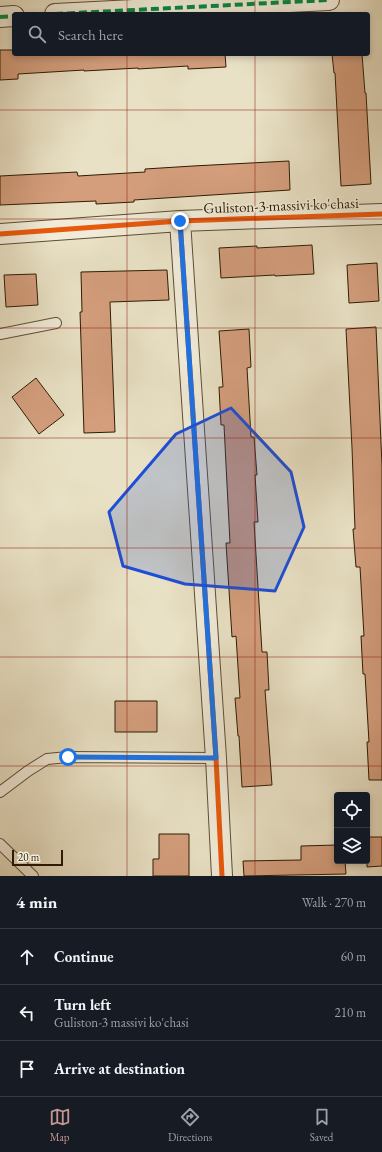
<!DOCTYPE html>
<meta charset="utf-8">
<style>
:root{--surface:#171b24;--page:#20242c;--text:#f1f3f6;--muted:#9ea1a6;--line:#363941;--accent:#c59692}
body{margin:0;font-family:"EB Garamond",serif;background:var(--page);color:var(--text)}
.controls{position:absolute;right:12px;bottom:12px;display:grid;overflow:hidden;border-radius:4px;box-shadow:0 2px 6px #0003}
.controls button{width:36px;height:36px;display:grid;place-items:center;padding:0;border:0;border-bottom:1px solid var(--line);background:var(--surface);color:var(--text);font:20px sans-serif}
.scale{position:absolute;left:12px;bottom:10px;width:51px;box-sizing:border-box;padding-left:4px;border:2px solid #2d1c02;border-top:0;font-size:11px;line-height:14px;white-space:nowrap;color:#2d1c02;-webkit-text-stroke:3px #f1ecd9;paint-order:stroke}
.stop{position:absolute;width:12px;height:12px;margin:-9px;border:3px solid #1a73e8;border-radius:50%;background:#fff}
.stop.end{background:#1a73e8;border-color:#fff;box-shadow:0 1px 4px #0008}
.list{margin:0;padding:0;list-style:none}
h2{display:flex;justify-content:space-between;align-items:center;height:52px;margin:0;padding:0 16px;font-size:17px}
h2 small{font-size:13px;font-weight:400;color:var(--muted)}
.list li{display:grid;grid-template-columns:26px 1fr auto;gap:12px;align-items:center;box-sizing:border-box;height:56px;padding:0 16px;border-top:1px solid var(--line)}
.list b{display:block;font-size:15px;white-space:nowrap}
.list p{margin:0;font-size:13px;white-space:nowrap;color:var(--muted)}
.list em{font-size:13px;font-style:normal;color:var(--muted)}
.icon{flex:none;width:22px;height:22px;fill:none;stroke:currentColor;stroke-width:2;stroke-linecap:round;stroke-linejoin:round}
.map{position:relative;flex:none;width:382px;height:876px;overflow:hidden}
.search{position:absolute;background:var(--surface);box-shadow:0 2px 6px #0003;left:12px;right:12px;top:12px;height:44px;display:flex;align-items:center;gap:10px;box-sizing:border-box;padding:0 14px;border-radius:4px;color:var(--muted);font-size:15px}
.sheet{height:220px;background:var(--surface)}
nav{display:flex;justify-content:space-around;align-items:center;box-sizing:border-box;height:56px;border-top:1px solid var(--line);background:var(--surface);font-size:11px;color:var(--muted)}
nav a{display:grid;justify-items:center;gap:2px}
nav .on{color:var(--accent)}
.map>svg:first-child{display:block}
</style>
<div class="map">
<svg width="382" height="876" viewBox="0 0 382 876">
<rect width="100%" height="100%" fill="#e9e1c5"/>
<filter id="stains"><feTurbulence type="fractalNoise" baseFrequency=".005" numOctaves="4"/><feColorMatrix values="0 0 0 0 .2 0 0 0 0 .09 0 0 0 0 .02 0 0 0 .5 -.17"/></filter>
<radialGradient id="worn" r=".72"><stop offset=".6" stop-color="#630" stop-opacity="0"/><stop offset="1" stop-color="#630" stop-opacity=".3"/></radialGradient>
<path fill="#d49e7d" stroke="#2d1c02" d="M0,50H14V54H225L226,67L188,69V66L138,69V68L84,71V70L18,74V79L0,80Z
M332,54H362L365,93H366L371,184L341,186L335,73H334Z
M289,161L290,190L134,200V202L96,204V201L0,205V176L77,172L78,176L145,172V169L193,166Z
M312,245L314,274L275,276V275L221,278L219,248L257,246V248Z
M377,263L379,301L349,303L347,265Z
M167,270L169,300L110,302L115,432L84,433L80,312H82L81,272Z
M36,274L38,305L6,307L4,275Z
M376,327L382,466V780H369L367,742H369L365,674H363L361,636H364L360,567H356L353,529H355L352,448L346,329Z
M249,329L251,367L247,368L251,437H254L257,475H255L258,522H254L262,652H267L269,690H265L272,785L242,787L239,736H238L235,698H240L236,636L232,637L226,543H230L224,425H221L219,387H223L219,331Z
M36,378L64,415L39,434L12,397Z
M115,701H157V732H115Z
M159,834H189V876H153V859H159Z
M367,837H382V866L367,867Z
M337,845V861H345L346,874L244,876L243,861L301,860V846Z"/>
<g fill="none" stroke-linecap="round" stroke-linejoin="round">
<defs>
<path id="lane" d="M0,334L56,323
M0,792L28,771L47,759L68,757L216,758
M0,844L33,876"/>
<path id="street" d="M55,14L329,0
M0,17L14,16
M180,221L216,758L222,876
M0,234L180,221L382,214"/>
</defs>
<use href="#lane" stroke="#5c4d33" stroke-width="12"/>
<use href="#street" stroke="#5c4d33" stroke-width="22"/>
<use href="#lane" stroke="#f1ecd9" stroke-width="10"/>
<use href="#street" stroke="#f1ecd9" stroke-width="20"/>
<path stroke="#00873e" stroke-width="4" stroke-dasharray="8 4" stroke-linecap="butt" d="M55,14L329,0
M0,17L14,16"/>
<defs>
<path id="cycleway" d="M180,221L216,758L222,876
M0,234L180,221L382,214"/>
</defs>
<use href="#cycleway" stroke="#f1ecd9" stroke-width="8"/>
<use href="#cycleway" stroke="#e8590c" stroke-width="5"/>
</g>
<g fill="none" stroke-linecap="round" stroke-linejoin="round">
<path stroke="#1a73e8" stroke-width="5" d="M68,757L216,758L180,221"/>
</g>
<path fill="#1d4ed8" fill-opacity="0.2" stroke="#1d4ed8" stroke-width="3" stroke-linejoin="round" d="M231,408L291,472L304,527L275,591L185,584L123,566L109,512L176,434Z"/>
<path fill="none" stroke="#8f2418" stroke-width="1" stroke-opacity="0.55" d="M127,0V14M255,0V14M127,54V876M255,54V876M0,110H382M0,219H382M0,328H382M0,438H382M0,548H382M0,657H382M0,766H382"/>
<g text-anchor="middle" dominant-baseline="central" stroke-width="3" stroke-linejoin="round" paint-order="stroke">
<g font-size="15" fill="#2d1c02" stroke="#f1ecd9">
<text transform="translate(281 205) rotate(-2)">Guliston-3 massivi ko'chasi</text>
</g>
</g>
<rect width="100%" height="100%" filter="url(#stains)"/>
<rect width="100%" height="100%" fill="url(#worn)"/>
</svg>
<div class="controls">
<button><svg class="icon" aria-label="locate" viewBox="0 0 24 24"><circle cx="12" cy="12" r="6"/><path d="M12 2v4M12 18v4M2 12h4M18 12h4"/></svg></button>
<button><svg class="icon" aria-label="layers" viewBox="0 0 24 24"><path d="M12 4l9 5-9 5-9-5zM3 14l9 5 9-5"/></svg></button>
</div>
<div class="scale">20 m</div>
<div class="stop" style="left:68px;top:757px"></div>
<div class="stop end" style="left:180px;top:221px"></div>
<div class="search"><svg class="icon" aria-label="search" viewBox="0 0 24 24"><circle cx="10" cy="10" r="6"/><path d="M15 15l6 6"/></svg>Search here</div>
</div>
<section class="sheet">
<h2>4 min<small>Walk · 270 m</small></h2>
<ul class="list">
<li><svg class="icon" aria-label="ahead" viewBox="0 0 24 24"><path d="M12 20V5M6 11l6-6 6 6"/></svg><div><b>Continue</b></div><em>60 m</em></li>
<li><svg class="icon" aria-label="left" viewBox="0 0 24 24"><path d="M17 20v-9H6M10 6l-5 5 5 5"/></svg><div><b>Turn left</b><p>Guliston-3 massivi ko'chasi</p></div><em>210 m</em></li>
<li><svg class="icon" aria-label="arrive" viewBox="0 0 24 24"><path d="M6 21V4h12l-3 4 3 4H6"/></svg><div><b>Arrive at destination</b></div></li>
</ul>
</section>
<nav>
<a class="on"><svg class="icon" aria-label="map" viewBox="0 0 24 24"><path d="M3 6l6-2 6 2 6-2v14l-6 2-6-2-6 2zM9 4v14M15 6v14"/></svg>Map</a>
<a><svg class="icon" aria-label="directions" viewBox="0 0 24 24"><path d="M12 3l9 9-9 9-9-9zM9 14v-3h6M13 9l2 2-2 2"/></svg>Directions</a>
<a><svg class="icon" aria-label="saved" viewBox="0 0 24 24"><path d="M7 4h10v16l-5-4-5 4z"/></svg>Saved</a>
</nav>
